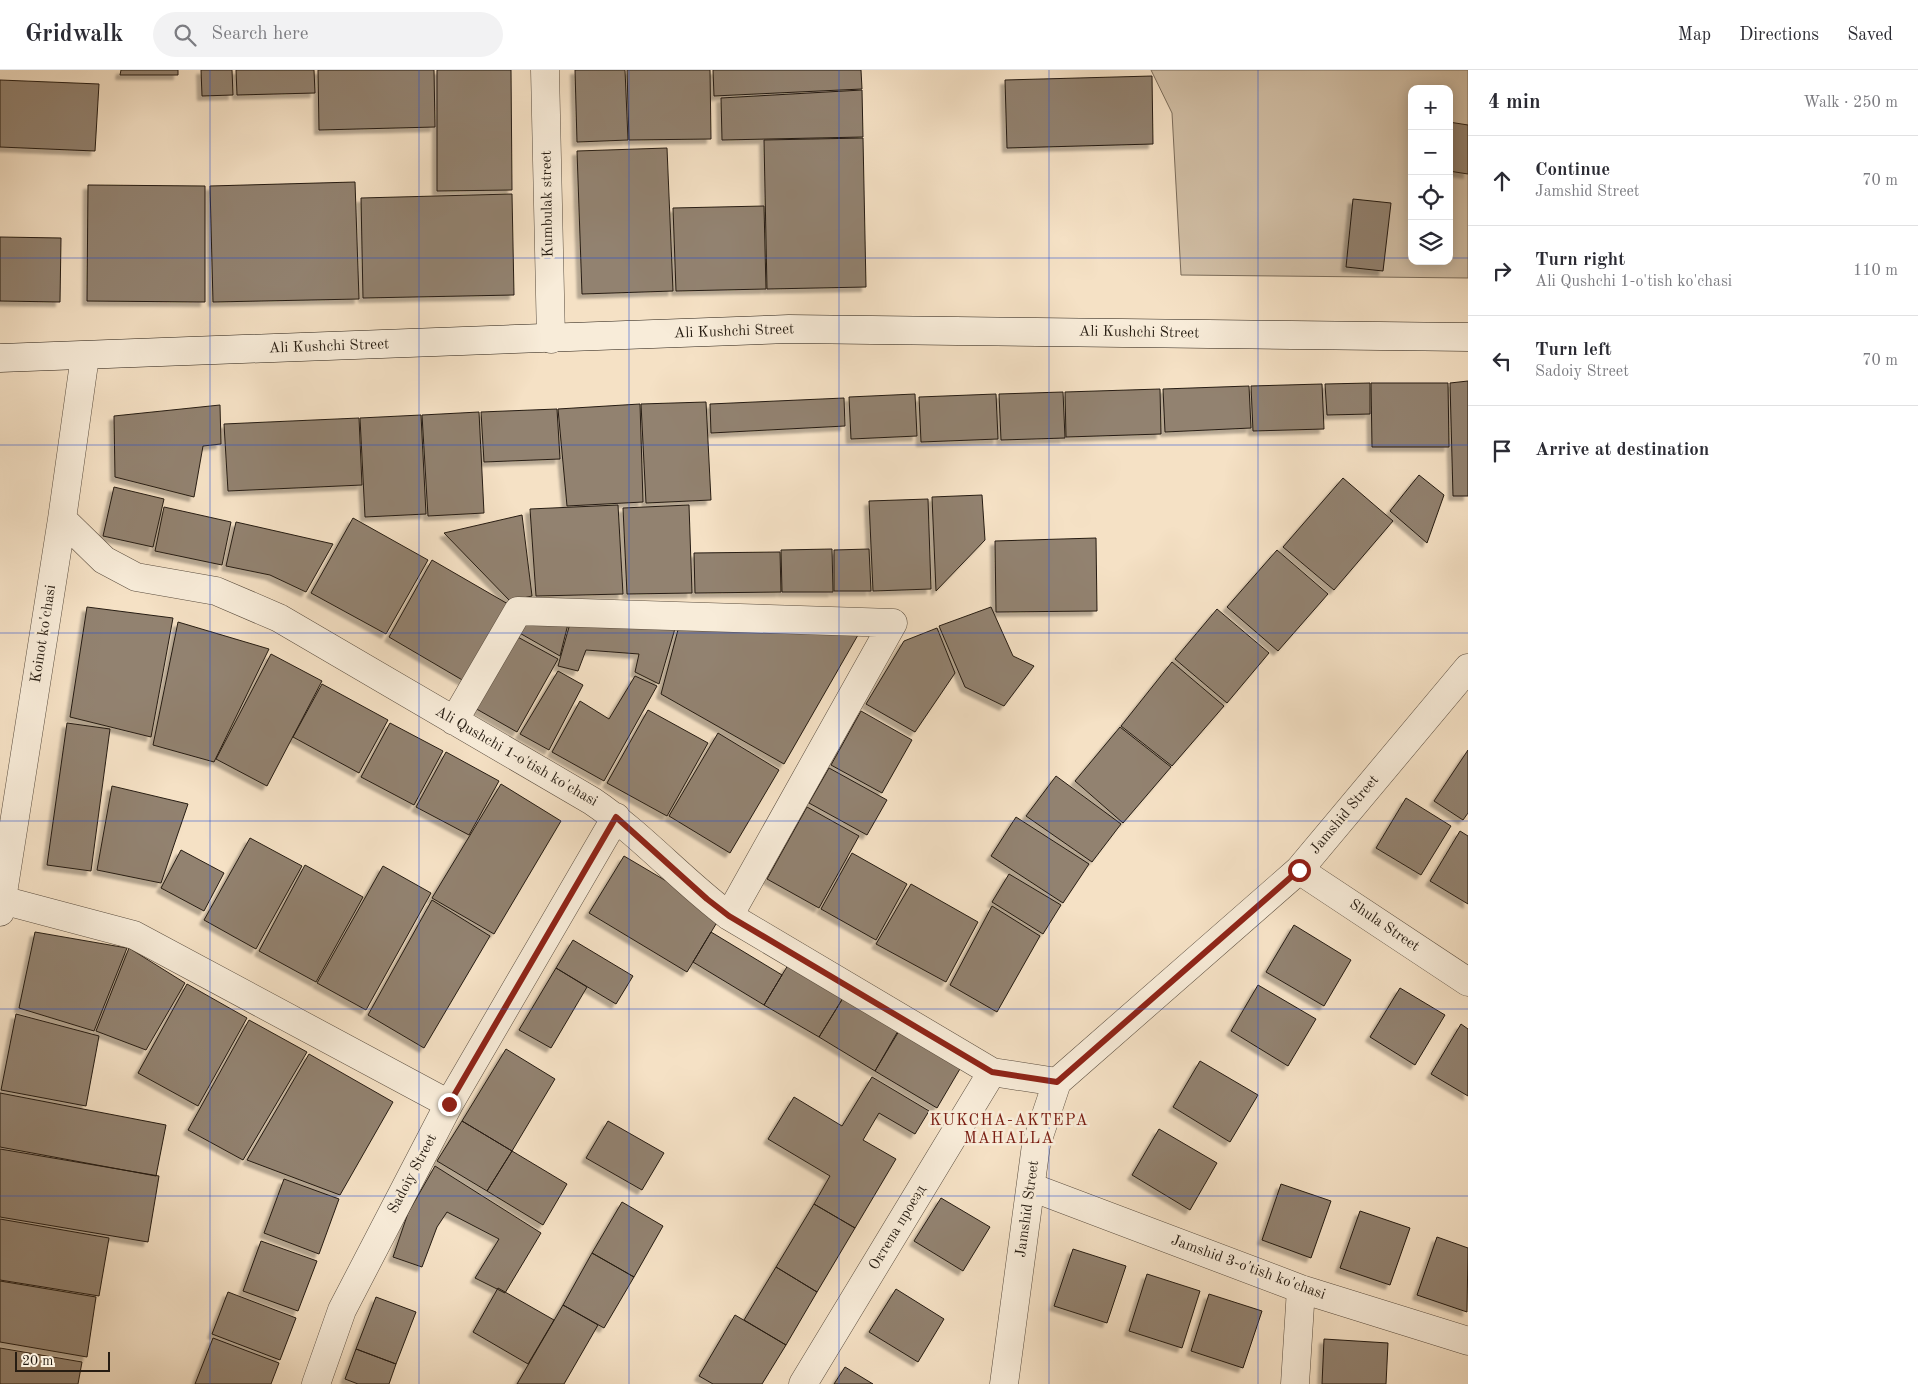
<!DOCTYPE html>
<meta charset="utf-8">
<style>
:root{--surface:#fff;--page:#f2f2f3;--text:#2b2b33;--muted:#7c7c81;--line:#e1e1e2}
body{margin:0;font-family:"Old Standard TT",serif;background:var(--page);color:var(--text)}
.controls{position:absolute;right:15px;top:15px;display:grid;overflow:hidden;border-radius:10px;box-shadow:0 2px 12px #0003}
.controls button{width:45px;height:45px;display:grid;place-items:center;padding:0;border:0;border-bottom:1px solid var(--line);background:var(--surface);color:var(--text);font:25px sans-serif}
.scale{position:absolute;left:15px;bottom:12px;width:95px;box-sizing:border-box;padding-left:5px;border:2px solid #261c12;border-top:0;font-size:14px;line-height:18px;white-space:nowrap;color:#261c12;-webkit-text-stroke:4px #f8ecd9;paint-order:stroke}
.stop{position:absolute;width:15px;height:15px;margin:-11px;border:4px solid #8f2418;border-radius:50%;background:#fff}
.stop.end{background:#8f2418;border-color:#fff;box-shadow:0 1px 5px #0008}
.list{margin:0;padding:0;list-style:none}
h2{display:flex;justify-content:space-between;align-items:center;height:65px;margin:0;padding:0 20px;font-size:21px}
h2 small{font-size:16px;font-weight:400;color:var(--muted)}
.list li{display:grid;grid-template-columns:32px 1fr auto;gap:15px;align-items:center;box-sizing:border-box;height:90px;padding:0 20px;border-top:1px solid var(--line)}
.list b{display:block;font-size:19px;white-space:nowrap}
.list p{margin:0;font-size:16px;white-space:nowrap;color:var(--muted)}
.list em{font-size:16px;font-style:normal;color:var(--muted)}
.icon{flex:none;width:28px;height:28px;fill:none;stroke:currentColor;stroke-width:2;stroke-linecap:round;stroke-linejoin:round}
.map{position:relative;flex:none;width:1468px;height:1314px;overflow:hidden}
header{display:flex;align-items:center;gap:30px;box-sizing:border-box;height:70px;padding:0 25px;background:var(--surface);border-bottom:1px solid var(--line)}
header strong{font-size:24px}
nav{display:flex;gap:28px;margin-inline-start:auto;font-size:18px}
.search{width:350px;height:45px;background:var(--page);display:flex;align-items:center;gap:12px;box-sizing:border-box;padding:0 18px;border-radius:28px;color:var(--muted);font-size:19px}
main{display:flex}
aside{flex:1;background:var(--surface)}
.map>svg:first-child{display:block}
</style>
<header>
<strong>Gridwalk</strong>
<div class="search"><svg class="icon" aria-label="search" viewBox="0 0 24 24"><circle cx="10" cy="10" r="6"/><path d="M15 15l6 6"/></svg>Search here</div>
<nav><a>Map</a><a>Directions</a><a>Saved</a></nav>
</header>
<main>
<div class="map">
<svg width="1468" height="1314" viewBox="0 0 1468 1314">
<defs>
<filter id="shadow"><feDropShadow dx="-4.5" dy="4.5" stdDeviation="1" flood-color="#0004"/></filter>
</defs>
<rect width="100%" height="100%" fill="#f5e1c5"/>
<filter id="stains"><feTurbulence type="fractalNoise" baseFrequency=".004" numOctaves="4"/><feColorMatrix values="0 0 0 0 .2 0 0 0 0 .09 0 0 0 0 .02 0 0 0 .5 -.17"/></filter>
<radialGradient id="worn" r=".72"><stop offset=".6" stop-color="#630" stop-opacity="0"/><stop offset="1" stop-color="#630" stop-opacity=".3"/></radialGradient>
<path fill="#d2c0a7" stroke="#7c6e5c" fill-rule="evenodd" d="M1151,0H1468V208L1181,205L1172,43ZM1412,19H1449V191H1412Z"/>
<path fill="#92826f" stroke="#261c12" filter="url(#shadow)" d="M121,0H178V5H120Z
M201,0H232L233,25L202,26Z
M236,0H314L315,23L237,25Z
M318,0H434L435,57L319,60Z
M437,0H511L512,120L437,121Z
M575,0H625L628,70L577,72Z
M627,0H710L711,69L629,70Z
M713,0H861L862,19L714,26Z
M1152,6L1153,74L1007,78L1005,10Z
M0,10L99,14L95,81L0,77Z
M862,20L863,67L722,70L721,28Z
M1449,52L1468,55V104L1449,101Z
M863,68L866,217L767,219L764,70Z
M667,78L673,221L582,224L577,81Z
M355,112L359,229L213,232L210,116Z
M88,115L205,116V232L87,231Z
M512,124L514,225L363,228L361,128Z
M1353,129L1391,133L1383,201L1346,197Z
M764,136L766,219L676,221L673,138Z
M0,167L61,168L60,232L0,231Z
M1468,311V426H1453L1450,313Z
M1370,313V344L1327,345L1325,314Z
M1371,313H1448L1449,377H1372Z
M1322,314L1324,359L1253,361L1251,316Z
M1249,316L1251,358L1165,362L1163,319Z
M1160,319L1161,364L1066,367L1065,322Z
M1063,322L1065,368L1001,370L999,324Z
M915,324L917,366L851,369L849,327Z
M996,324L998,369L921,372L919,327Z
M844,328L845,356L711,363L710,334Z
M706,332L711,430L646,433L641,334Z
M640,334L643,432L567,436L558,339Z
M220,335L221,374L203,376L194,427L115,407L114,346Z
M557,339L560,389L484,392L481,342Z
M479,342L484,443L428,446L422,345Z
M421,345L426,444L365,447L360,348Z
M359,348L362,415L228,421L224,354Z
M1419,405L1444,425L1427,473L1390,441Z
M1343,408L1393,451L1334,520L1283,477Z
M114,417L164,429L153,477L103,466Z
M982,425L985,470L936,521L932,427Z
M928,429L931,519L873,521L869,431Z
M618,435L623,524L536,526L530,439Z
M689,435L692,523L627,524L623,438Z
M164,437L231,452L222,495L155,481Z
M522,445L532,526L510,531L444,463Z
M353,448L428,490L386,564L311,523Z
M236,452L333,474L306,522L270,505L226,496Z
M1096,468L1097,541L996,542L995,471Z
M832,479L833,522H782L781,480Z
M869,479L871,521H834V480Z
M1277,480L1328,524L1278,581L1227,537Z
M780,482L781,522L695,523L694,483Z
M432,490L508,534L464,611L389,567Z
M87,537L173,548L151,667L70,647Z
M991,537L1013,586L1034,596L1004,636L965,617L939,556Z
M1217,539L1269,583L1227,633L1175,589Z
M523,548L569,550L560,586L516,561Z
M571,550L676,555L659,614L635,602L639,584L586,580L578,601L558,596Z
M178,552L269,579L214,692L153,675Z
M679,556L858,565L784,694L661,624Z
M937,558L955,603L915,662L866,634L904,571Z
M514,565L558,589L517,662L473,637Z
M271,584L322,611L267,716L216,689Z
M1172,592L1224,636L1172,696L1121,656Z
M558,601L583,615L549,680L520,664Z
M635,606L657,616L604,711L552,682L580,631L609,649Z
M322,614L388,650L359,703L293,667Z
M648,640L708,673L667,746L607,713Z
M861,641L912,670L882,723L831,695Z
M67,653L110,659L91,801L47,795Z
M390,653L443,681L414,735L361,707Z
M1120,657L1171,697L1123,753L1075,711Z
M718,663L779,700L730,783L669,746Z
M1468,680V743L1463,750L1434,731Z
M446,682L499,711L469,765L416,737Z
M829,698L887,730L867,765L809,733Z
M1056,706L1121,754L1092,792L1026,746Z
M501,714L561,751L494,864L432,828Z
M112,716L188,734L161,813L97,800Z
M1406,728L1451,756L1421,805L1376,778Z
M807,737L859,766L819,838L767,809Z
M1016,747L1089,794L1063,833L991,786Z
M1460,761L1468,766V834L1430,811Z
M250,768L302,796L256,879L204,850Z
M181,780L224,803L204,841L161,818Z
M852,783L907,814L876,870L821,839Z
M624,786L722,844L687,902L589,843Z
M305,795L363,827L316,912L259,881Z
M383,796L431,823L366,940L317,913Z
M1009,804L1061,835L1043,864L992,832Z
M911,814L978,852L946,912L876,874Z
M432,830L490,866L424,978L368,945Z
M992,836L1040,866L997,942L950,915Z
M1294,855L1351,890L1324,936L1266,902Z
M35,862L127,878L94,961L19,938Z
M711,862L782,905L764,935L693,892Z
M573,870L633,906L616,934L556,898Z
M129,878L185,913L146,980L96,961Z
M788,895L843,928L819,967L764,935Z
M556,898L587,917L551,978L519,960Z
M187,914L247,948L198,1036L138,1003Z
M1258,915L1316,949L1288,996L1231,961Z
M1400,918L1445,945L1415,995L1370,967Z
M843,928L898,961L875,1001L819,967Z
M16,944L99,966L86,1036L1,1020Z
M249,950L307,982L243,1090L188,1060Z
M1461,954L1468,959V1026L1431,1004Z
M902,956L964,992L937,1038L875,1001Z
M506,979L555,1009L512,1081L462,1051Z
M309,984L393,1032L340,1125L247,1090Z
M1200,991L1258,1025L1230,1072L1173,1037Z
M872,1007L929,1041L915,1064L879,1043L863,1070L896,1089L855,1158L814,1134L830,1106L768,1069L794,1027L842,1056Z
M0,1023L166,1055L156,1106L0,1077Z
M462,1051L512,1081L487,1121L437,1091Z
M608,1051L664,1083L642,1120L586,1088Z
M1159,1059L1217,1093L1190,1140L1132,1105Z
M0,1079L159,1106L148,1172L0,1147Z
M512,1081L567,1114L543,1155L487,1121Z
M435,1096L541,1163L505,1223L475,1208L499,1169L447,1142L437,1157L422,1197L393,1187L408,1143Z
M284,1109L339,1129L319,1184L264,1163Z
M1281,1114L1331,1131L1311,1188L1262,1170Z
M941,1128L990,1157L963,1201L914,1171Z
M622,1132L663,1156L634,1207L592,1183Z
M814,1134L855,1158L817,1222L776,1197Z
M1360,1141L1410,1158L1390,1215L1340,1198Z
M0,1149L109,1168L99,1226L0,1210Z
M1437,1167L1468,1178L1467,1242L1417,1225Z
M261,1171L317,1191L298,1241L243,1221Z
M1073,1179L1126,1196L1107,1253L1054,1236Z
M592,1183L634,1207L604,1258L563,1235Z
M776,1197L817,1222L786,1275L744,1250Z
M1147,1204L1200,1221L1182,1278L1129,1261Z
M0,1211L96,1227L87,1287L0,1272Z
M498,1218L554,1250L528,1294L473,1262Z
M896,1219L944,1249L918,1292L869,1262Z
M228,1222L296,1248L280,1290L212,1264Z
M1209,1224L1262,1241L1243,1298L1191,1281Z
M376,1227L416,1242L396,1294L356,1279Z
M563,1235L598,1255L564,1314H517Z
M735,1245L786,1275L762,1314H713L699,1306Z
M213,1268L279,1293L271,1314H195Z
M1324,1269L1388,1273L1386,1314H1322Z
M0,1278L82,1292L78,1314H0Z
M356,1279L396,1294L389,1314H358L345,1309Z
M845,1297L873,1314H834Z"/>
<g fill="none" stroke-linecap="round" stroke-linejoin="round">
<defs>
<path id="minor" d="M545,0L551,269
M62,449L104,490L136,507L216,521L279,548L592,731C641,764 681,810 729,846L992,1002L1057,1012
M454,651L518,541L893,553L729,846
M2,830L134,865L449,1034
M0,842L62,449L85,286
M1031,1117L1301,1219L1468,1271
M316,1314L342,1240L449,1034L616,747
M803,1314L992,1002
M1295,1314L1301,1219"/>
<path id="tertiary" d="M1299,800L1468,912
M1004,1314L1036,1075L1057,1012L1299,800L1468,598"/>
<path id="secondary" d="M0,288L789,259L1468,267"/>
</defs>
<use href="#minor" stroke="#5a4d3f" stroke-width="29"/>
<use href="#tertiary" stroke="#5a4d3f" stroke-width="29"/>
<use href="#secondary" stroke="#261c12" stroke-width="29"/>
<use href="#minor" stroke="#f8ecd9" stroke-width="28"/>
<use href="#tertiary" stroke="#f8ecd9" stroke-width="28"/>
<use href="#secondary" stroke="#f8ecd9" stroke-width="28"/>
</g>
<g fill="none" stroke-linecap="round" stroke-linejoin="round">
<path stroke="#8f2418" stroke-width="6" d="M449,1034L616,747L707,829L729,846L992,1002L1057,1012L1299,800"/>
</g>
<path fill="none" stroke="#1d4ed8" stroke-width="1" stroke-opacity="0.55" d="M210,0V1314M419,0V1314M629,0V1314M839,0V1314M1049,0V1314M1258,0V1314M0,188H1412M1449,188H1468M0,375H1468M0,563H1468M0,751H1468M0,939H1468M0,1126H1468"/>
<g text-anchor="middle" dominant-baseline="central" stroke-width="5" stroke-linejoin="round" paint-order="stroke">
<g font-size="15" fill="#261c12" stroke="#f8ecd9">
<text transform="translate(548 134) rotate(-91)">Kumbulak street</text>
<text transform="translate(734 262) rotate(-2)">Ali Kushchi Street</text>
<text transform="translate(1139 263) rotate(1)">Ali Kushchi Street</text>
<text transform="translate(329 277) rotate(-2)">Ali Kushchi Street</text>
<text transform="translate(44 564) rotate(-81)">Koinot ko'chasi</text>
<text transform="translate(516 687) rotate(30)">Ali Qushchi 1-o'tish ko'chasi</text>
<text transform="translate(1345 745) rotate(-50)">Jamshid Street</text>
<text transform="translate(1384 856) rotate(34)">Shula Street</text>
<text transform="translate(413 1104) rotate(-62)">Sadoiy Street</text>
<text transform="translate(1028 1139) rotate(-82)">Jamshid Street</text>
<text transform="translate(898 1158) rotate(-59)">Октепа проезд</text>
<text transform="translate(1248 1198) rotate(20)">Jamshid 3-o'tish ko'chasi</text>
</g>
<g font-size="16" letter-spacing="1" fill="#7a1f14" stroke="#f8ecd9">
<text x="1009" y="1051">KUKCHA-AKTEPA<tspan x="1009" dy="18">MAHALLA</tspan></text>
</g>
</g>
<rect width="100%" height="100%" filter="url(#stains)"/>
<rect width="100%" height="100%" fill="url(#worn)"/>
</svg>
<div class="controls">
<button>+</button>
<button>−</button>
<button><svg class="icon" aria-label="locate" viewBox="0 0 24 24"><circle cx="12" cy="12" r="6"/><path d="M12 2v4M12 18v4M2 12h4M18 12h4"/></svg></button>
<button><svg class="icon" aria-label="layers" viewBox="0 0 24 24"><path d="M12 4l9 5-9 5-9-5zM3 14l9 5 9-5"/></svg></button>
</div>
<div class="scale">20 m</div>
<div class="stop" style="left:1299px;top:800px"></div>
<div class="stop end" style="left:449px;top:1034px"></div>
</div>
<aside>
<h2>4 min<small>Walk · 250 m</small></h2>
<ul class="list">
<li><svg class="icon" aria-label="ahead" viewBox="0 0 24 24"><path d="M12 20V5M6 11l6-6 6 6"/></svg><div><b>Continue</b><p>Jamshid Street</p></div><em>70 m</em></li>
<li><svg class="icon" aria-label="right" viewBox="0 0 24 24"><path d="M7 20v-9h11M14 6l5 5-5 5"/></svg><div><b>Turn right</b><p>Ali Qushchi 1-o'tish ko'chasi</p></div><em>110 m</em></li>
<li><svg class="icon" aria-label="left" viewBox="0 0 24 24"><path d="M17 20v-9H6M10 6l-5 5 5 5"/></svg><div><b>Turn left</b><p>Sadoiy Street</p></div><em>70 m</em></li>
<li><svg class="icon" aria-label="arrive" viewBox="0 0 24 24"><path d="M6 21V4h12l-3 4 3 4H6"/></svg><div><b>Arrive at destination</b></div></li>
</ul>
</aside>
</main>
